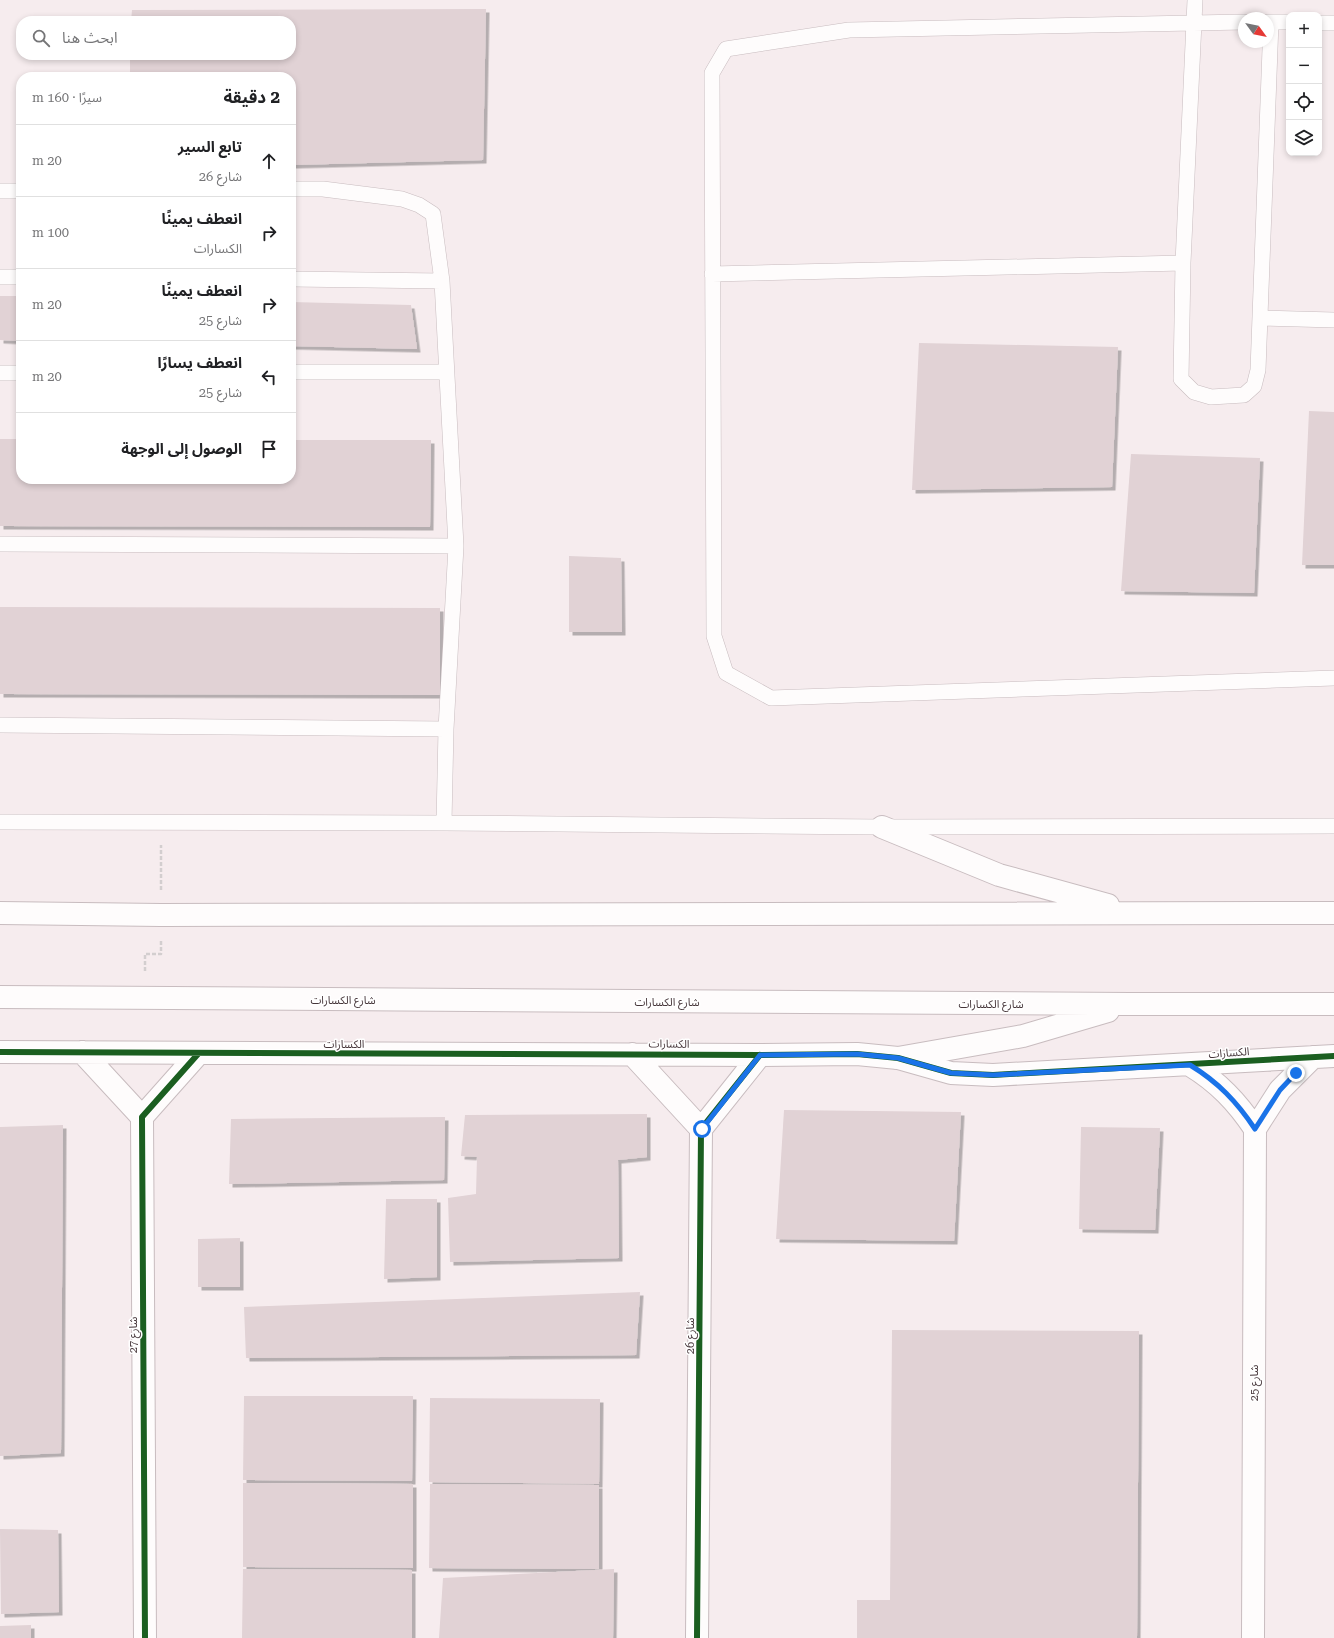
<!DOCTYPE html>
<html lang="ar">
<meta charset="utf-8">
<style>
:root{--surface:#fff;--page:#f2f2f2;--text:#202124;--muted:#757577;--line:#e0e0e0}
body{margin:0;font-family:"Roboto Serif","Noto Sans Arabic",serif;background:var(--page);color:var(--text);direction:rtl}
.controls{position:absolute;right:12px;top:12px;display:grid;overflow:hidden;border-radius:8px;box-shadow:0 2px 6px #0003}
.controls button{width:36px;height:36px;display:grid;place-items:center;padding:0;border:0;border-bottom:1px solid var(--line);background:var(--surface);color:var(--text);font:20px sans-serif}
.compass{position:absolute;left:1238px;top:12px;width:36px;height:36px;border-radius:50%;background:var(--surface);box-shadow:0 2px 6px #0003;rotate:123deg}
.stop{position:absolute;width:12px;height:12px;margin:-9px;border:3px solid #1a73e8;border-radius:50%;background:#fff}
.stop.end{background:#1a73e8;border-color:#fff;box-shadow:0 1px 4px #0008}
.list{margin:0;padding:0;list-style:none}
h2{display:flex;justify-content:space-between;align-items:center;height:52px;margin:0;padding:0 16px;font-size:17px}
h2 small{font-size:13px;font-weight:400;color:var(--muted)}
.list li{display:grid;grid-template-columns:26px 1fr auto;gap:12px;align-items:center;box-sizing:border-box;height:72px;padding:0 16px;border-top:1px solid var(--line)}
.list b{display:block;font-size:15px;white-space:nowrap}
.list p{margin:0;font-size:13px;white-space:nowrap;color:var(--muted)}
.list em{font-size:13px;font-style:normal;color:var(--muted)}
.icon{flex:none;width:22px;height:22px;fill:none;stroke:currentColor;stroke-width:2;stroke-linecap:round;stroke-linejoin:round}
.map{position:relative;flex:none;width:1334px;height:1638px;overflow:hidden;direction:ltr}
.search{position:absolute;background:var(--surface);box-shadow:0 2px 6px #0003;left:16px;top:16px;width:280px;height:44px;display:flex;align-items:center;gap:10px;box-sizing:border-box;padding:0 14px;border-radius:16px;color:var(--muted);font-size:15px}
.panel{position:absolute;background:var(--surface);box-shadow:0 2px 6px #0003;left:16px;top:72px;width:280px;height:412px;border-radius:16px;direction:rtl}
.map>svg:first-child{display:block}
</style>
<div class="map">
<svg width="1334" height="1638" viewBox="0 0 1334 1638">
<defs>
<filter id="shadow"><feDropShadow dx="3.5" dy="3.5" stdDeviation="0" flood-color="#0004"/></filter>
</defs>
<rect width="100%" height="100%" fill="#f6ecee"/>
<path fill="#e1d2d5" filter="url(#shadow)" d="M486,9L483,160L291,165V77H130V55H291V21H131L132,10Z
M0,296H21V341L0,340Z
M291,302L411,305L417,349L291,346Z
M919,343L1118,347L1112,487L912,490Z
M1309,411L1334,412V565H1302Z
M0,439H21V479H291V440H431L430,527L0,526Z
M1131,454L1260,458L1254,593L1121,591Z
M569,556L621,558L622,632H569Z
M0,607L440,608V695L0,694Z
M784,1110L961,1112L954,1241L776,1239Z
M647,1114V1157L618,1160L619,1258L450,1262L448,1198L476,1194L477,1157L461,1156L465,1115Z
M445,1117L444,1180L229,1184L231,1119Z
M63,1125L61,1453L0,1456V1127Z
M1081,1127L1160,1128L1155,1230L1079,1229Z
M386,1199H437V1277L384,1279Z
M240,1238V1287H198V1239Z
M640,1292L636,1355L246,1358L244,1307Z
M892,1330L1139,1331L1137,1638H857V1600H890Z
M244,1396H413L412,1481L243,1480Z
M430,1398L600,1399L599,1484L429,1482Z
M243,1483L413,1484V1568L243,1567Z
M430,1484L599,1485V1569L429,1568Z
M0,1529L58,1530L59,1612L1,1614Z
M243,1569L412,1570V1638H242Z
M614,1569L613,1638H439L443,1578Z
M31,1625V1638H0V1626Z"/>
<g fill="none" stroke-linecap="round" stroke-linejoin="round">
<defs>
<path id="service" d="M1195,0L1183,263L1181,379L1194,392L1211,397L1244,395L1254,386L1258,370L1271,22
M1244,22L849,30L726,49L712,73L714,636L726,673L771,698L1334,678
M1268,22H1289
M1319,23H1334
M291,189H323L402,199L419,205L433,214L442,281L456,546L446,729L444,823
M0,191H21
M712,274L1183,263
M0,277H21
M291,279L442,281
M1260,318L1334,320
M291,372H446
M0,373H21
M0,544L456,546
M0,725L446,729
M0,822L444,823L882,827L1334,826"/>
<path id="minor" d="M0,1052L760,1055L857,1054L898,1058L951,1073L993,1075L1334,1056
M82,1052L142,1117
M632,1054L701,1129
M1190,1065C1218,1082 1237,1102 1255,1129
M145,1638L142,1117L198,1054
M697,1638L701,1129L760,1055
M1253,1638L1255,1129L1280,1090L1313,1057"/>
<path id="tertiary" d="M882,827L999,875L1108,905
M0,913L161,915L1334,913
M0,997L1130,1004H1334
M898,1058L1023,1036L1108,1011"/>
</defs>
<use href="#service" stroke="#c8bcbf" stroke-width="16"/>
<use href="#minor" stroke="#c8bcbf" stroke-width="24"/>
<use href="#tertiary" stroke="#c8bcbf" stroke-width="24"/>
<path stroke="#d3cecf" stroke-width="2.5" stroke-dasharray="4 2" stroke-linecap="butt" d="M161,890V845
M145,971V954H161V941"/>
<use href="#service" stroke="#fefcfc" stroke-width="15"/>
<use href="#minor" stroke="#fefcfc" stroke-width="22"/>
<use href="#tertiary" stroke="#fefcfc" stroke-width="22"/>
<defs>
<path id="cycleway" d="M0,1052L760,1055L857,1054L898,1058L951,1073L993,1075L1334,1056
M145,1638L142,1117L198,1054
M697,1638L701,1129L760,1055"/>
</defs>
<use href="#cycleway" stroke="#fff" stroke-width="8"/>
<use href="#cycleway" stroke="#1b5e20" stroke-width="6"/>
</g>
<g fill="none" stroke-linecap="round" stroke-linejoin="round">
<path stroke="#1a73e8" stroke-width="5" d="M702,1129L760,1055L857,1054L898,1058L951,1073L993,1075L1190,1065C1218,1082 1237,1102 1255,1129L1280,1090L1296,1073"/>
</g>
<g text-anchor="middle" dominant-baseline="central" stroke-width="3" stroke-linejoin="round" paint-order="stroke">
<g font-size="11" fill="#453539" stroke="#fff">
<text x="343" y="1000">شارع الكسارات</text>
<text x="667" y="1002">شارع الكسارات</text>
<text x="991" y="1004">شارع الكسارات</text>
<text x="344" y="1044">الكسارات</text>
<text transform="translate(669 1044) rotate(1)">الكسارات</text>
<text transform="translate(1229 1053) rotate(-4)">الكسارات</text>
<text transform="translate(133 1335) rotate(-90)">شارع 27</text>
<text transform="translate(690 1336) rotate(-90)">شارع 26</text>
<text transform="translate(1254 1383) rotate(-90)">شارع 25</text>
</g>
</g>
</svg>
<div class="controls">
<button>+</button>
<button>−</button>
<button><svg class="icon" aria-label="locate" viewBox="0 0 24 24"><circle cx="12" cy="12" r="6"/><path d="M12 2v4M12 18v4M2 12h4M18 12h4"/></svg></button>
<button><svg class="icon" aria-label="layers" viewBox="0 0 24 24"><path d="M12 4l9 5-9 5-9-5zM3 14l9 5 9-5"/></svg></button>
</div>
<svg class="compass" viewBox="-18 -18 36 36"><path d="M0-13l5 13h-10z" fill="#e53935"/><path d="M0 13l5-13h-10z" fill="#757577"/></svg>
<div class="stop" style="left:702px;top:1129px"></div>
<div class="stop end" style="left:1296px;top:1073px"></div>
<div class="search"><svg class="icon" aria-label="search" viewBox="0 0 24 24"><circle cx="10" cy="10" r="6"/><path d="M15 15l6 6"/></svg>ابحث هنا</div>
<section class="panel">
<h2>2 دقيقة<small>سيرًا · 160 m</small></h2>
<ul class="list">
<li><svg class="icon" aria-label="ahead" viewBox="0 0 24 24"><path d="M12 20V5M6 11l6-6 6 6"/></svg><div><b>تابع السير</b><p>شارع 26</p></div><em>20 m</em></li>
<li><svg class="icon" aria-label="right" viewBox="0 0 24 24"><path d="M7 20v-9h11M14 6l5 5-5 5"/></svg><div><b>انعطف يمينًا</b><p>الكسارات</p></div><em>100 m</em></li>
<li><svg class="icon" aria-label="right" viewBox="0 0 24 24"><path d="M7 20v-9h11M14 6l5 5-5 5"/></svg><div><b>انعطف يمينًا</b><p>شارع 25</p></div><em>20 m</em></li>
<li><svg class="icon" aria-label="left" viewBox="0 0 24 24"><path d="M17 20v-9H6M10 6l-5 5 5 5"/></svg><div><b>انعطف يسارًا</b><p>شارع 25</p></div><em>20 m</em></li>
<li><svg class="icon" aria-label="arrive" viewBox="0 0 24 24"><path d="M6 21V4h12l-3 4 3 4H6"/></svg><div><b>الوصول إلى الوجهة</b></div></li>
</ul>
</section>
</div>
